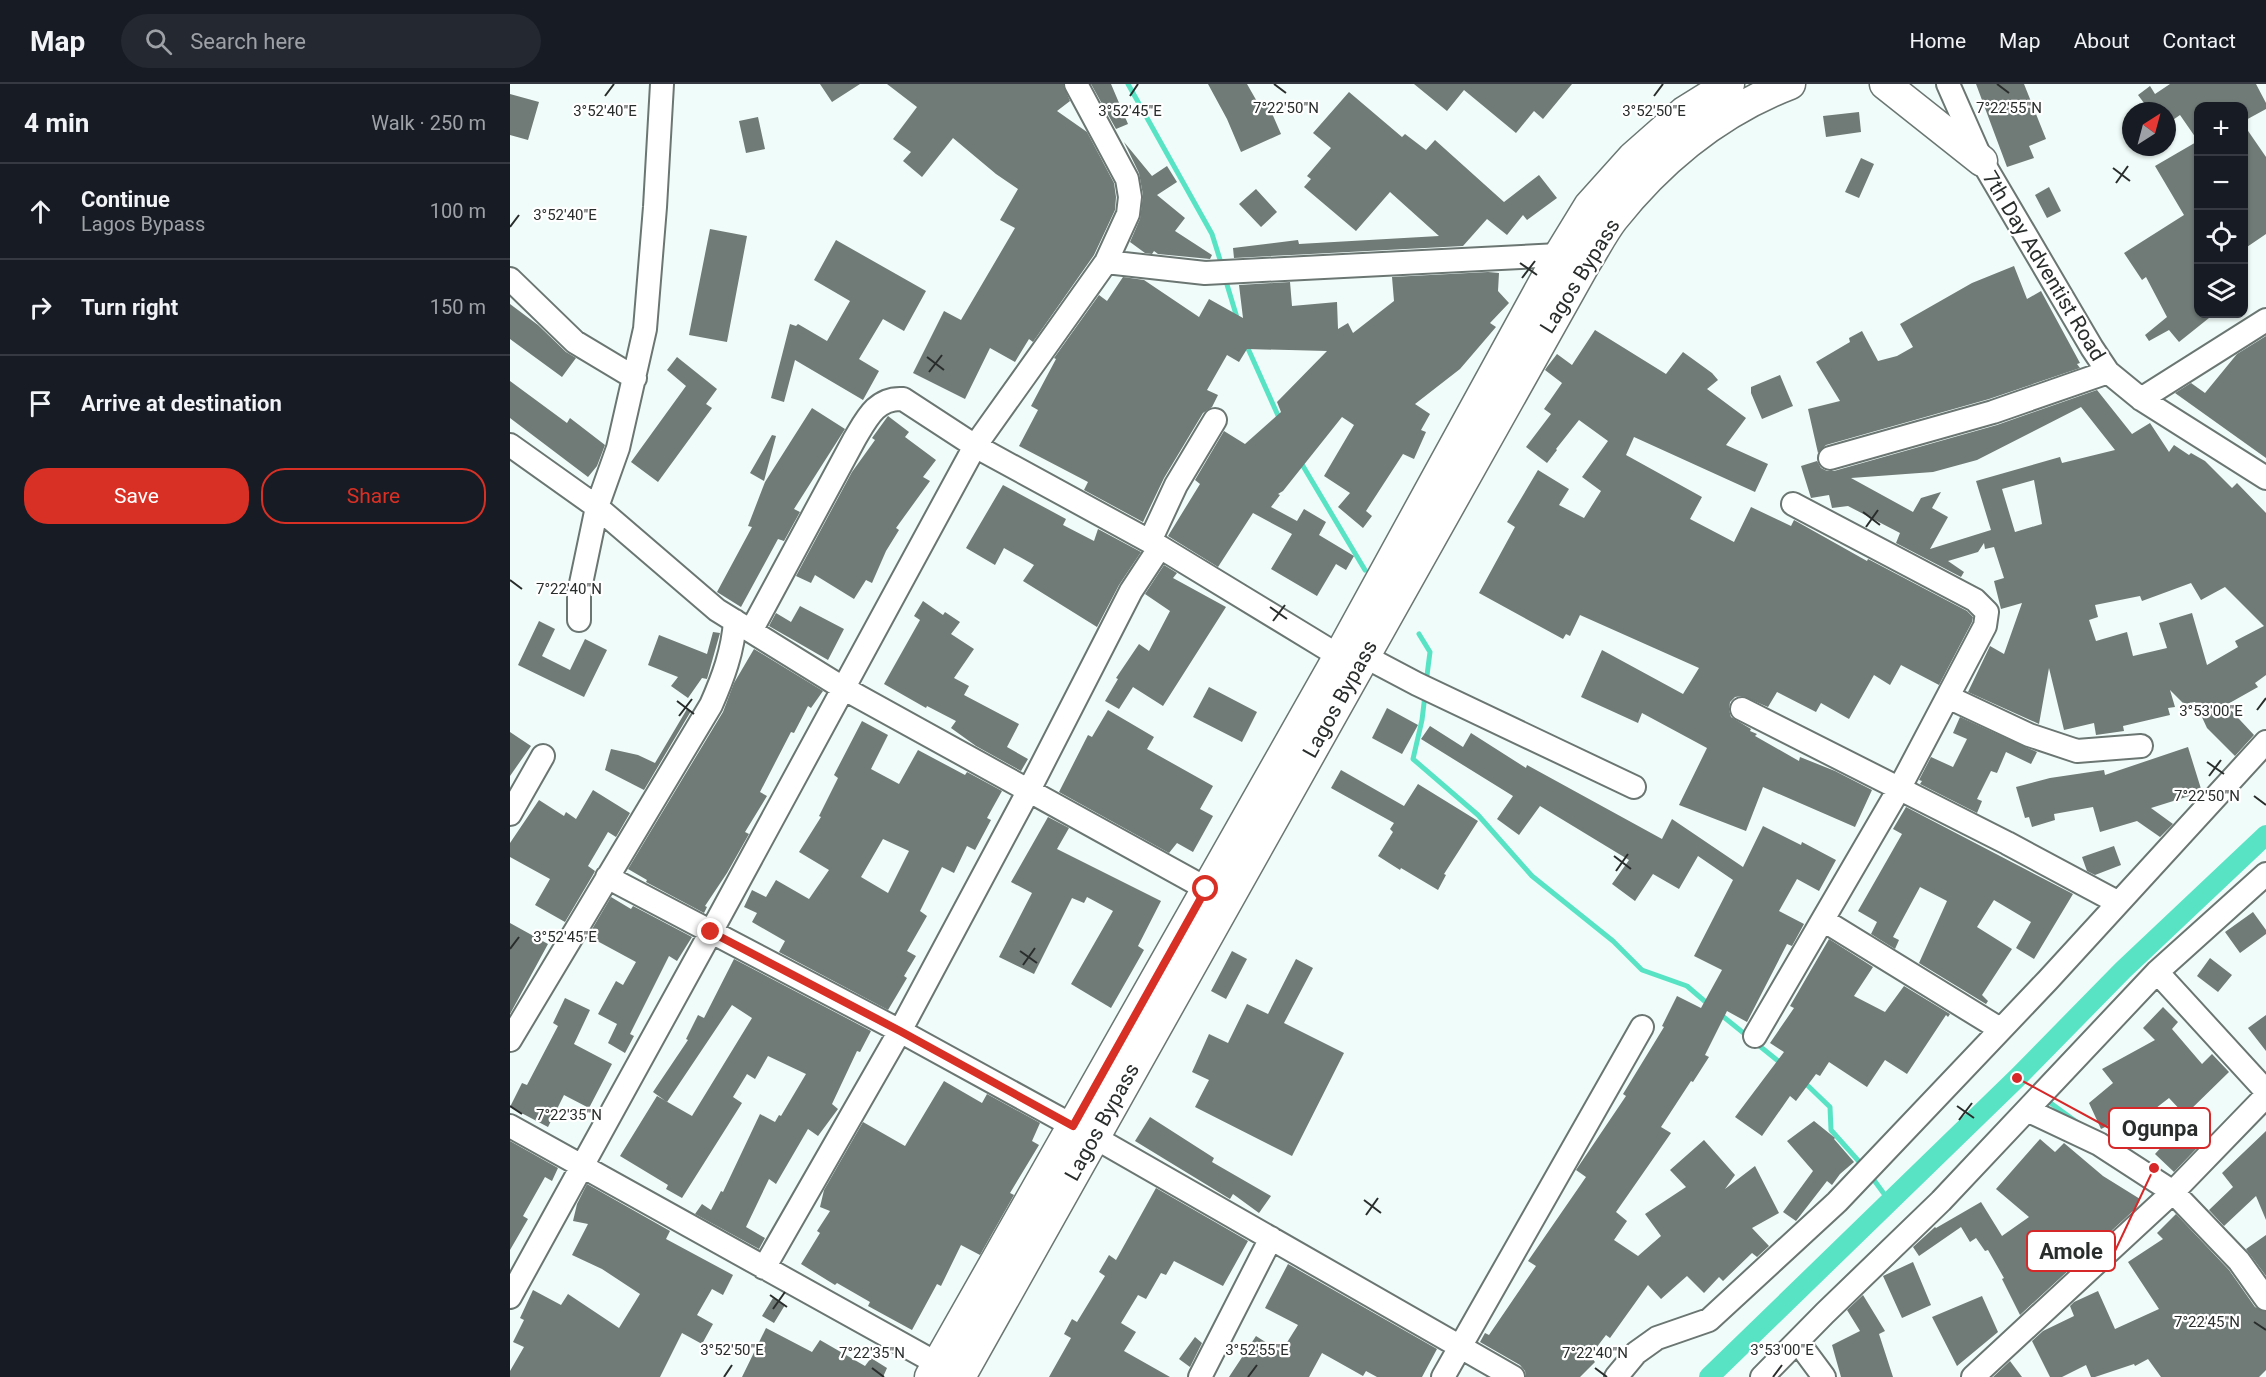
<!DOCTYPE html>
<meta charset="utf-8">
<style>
:root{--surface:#171b24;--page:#242831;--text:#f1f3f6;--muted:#9ea1a6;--line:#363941;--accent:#d93025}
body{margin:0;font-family:Roboto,sans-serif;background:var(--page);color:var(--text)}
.controls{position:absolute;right:18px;top:18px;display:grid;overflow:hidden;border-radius:12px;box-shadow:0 2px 4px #0004}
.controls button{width:54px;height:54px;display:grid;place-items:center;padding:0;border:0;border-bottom:2px solid var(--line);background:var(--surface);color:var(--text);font:30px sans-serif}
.compass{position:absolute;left:1612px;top:18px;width:54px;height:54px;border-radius:50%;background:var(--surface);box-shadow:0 2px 4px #0004;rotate:36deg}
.stop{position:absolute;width:18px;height:18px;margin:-14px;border:4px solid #d93025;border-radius:50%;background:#fff}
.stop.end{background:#d93025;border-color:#fff;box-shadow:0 2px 6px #0008}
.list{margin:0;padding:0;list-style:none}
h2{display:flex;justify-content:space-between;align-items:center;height:78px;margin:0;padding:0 24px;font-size:26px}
h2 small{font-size:20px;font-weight:400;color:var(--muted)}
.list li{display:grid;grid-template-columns:39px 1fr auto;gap:18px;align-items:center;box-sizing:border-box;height:96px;padding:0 24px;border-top:2px solid var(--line)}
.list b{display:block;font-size:22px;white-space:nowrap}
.list p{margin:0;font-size:20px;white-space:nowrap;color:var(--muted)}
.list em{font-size:20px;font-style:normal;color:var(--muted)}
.actions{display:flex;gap:12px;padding:18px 24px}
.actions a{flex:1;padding:14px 0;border:2px solid var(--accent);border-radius:24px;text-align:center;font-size:21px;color:var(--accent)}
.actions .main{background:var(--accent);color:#fff}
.icon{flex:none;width:33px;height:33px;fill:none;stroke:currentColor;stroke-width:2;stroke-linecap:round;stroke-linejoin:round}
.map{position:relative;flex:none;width:1756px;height:1293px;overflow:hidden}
header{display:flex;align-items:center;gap:36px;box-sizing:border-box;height:84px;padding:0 30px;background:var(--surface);border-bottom:2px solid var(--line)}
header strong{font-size:28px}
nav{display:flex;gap:33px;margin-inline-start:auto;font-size:21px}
.search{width:420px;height:54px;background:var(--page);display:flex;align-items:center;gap:15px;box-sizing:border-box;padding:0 21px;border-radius:33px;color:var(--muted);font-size:22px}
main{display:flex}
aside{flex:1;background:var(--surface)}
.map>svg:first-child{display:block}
</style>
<header>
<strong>Map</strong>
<div class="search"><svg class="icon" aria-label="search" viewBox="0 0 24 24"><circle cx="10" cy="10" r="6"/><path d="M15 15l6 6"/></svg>Search here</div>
<nav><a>Home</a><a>Map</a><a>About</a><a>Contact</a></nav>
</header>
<main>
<aside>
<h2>4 min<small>Walk · 250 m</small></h2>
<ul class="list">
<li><svg class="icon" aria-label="ahead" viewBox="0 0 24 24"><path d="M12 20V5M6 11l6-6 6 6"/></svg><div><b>Continue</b><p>Lagos Bypass</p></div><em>100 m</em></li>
<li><svg class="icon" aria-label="right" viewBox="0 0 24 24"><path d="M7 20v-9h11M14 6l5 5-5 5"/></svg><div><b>Turn right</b></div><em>150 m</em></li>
<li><svg class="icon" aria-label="arrive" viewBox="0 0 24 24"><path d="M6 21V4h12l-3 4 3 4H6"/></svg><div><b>Arrive at destination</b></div></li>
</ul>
<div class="actions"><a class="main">Save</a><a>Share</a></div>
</aside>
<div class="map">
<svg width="1756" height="1293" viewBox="0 0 1756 1293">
<rect width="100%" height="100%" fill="#f0fcf9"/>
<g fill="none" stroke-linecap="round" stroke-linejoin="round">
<path stroke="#58e3c5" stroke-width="5" d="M618,0L702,150L712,182
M715,194L728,237
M736,260L770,336
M790,377L855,486
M909,550L920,568L916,599
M915,611L912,636L903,675L968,731L1022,792L1103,857L1132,886L1177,902L1198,920
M1210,930L1273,981
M1294,998L1320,1023L1321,1046L1353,1082
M1535,1015L1568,1039
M1361,1092L1380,1118"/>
<path stroke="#58e3c5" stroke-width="20" d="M1199,1293L1507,994L1613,886L1756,751"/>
</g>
<path fill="#707a77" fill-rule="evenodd" d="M310,0H350L322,18Z
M377,0H553L560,17L547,27L577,48L604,99L606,113L605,126L584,171L523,258L519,255L505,278L480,264L455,315L403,289L434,227L451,236L505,144L490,136L508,105L486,90L443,54L412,93L393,77L401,68L383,55L407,23Z
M581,0H601L618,40L606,45Z
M698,0H737L749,21L757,18L771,50L731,68L717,35Z
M904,0H1062L1033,35L1024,27L1006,49L954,6L937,27Z
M1466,0H1514L1536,55L1519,62L1524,74L1497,83Z
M1660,0H1746L1756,19V25L1734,37V22H1689V230H1704L1669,258L1659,246L1639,257L1635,251L1657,233L1636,193L1632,196L1614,169L1674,131L1645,82L1688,57L1670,31L1657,40V27H1640L1628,11L1640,2L1645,10Z
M839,8L892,53L895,50L916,66L925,56L994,118L1029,91L1047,114L1017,136L1013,131L997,151L977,135L953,162L724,174L723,164L788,156L789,160L929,152L880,108L846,147L794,103L801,95L797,92L821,64L803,49Z
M0,10L29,18L18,56L0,51Z
M1349,28L1351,48L1316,53L1313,32Z
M248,33L255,65L236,69L229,37Z
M1734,41L1756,73V150L1734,165Z
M614,58L642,92L657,82L667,98L647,111L675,134L665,147L702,171L700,175L648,170L644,167L642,170L635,169L620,158L630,135L633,111L629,89Z
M1351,74L1364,80L1349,114L1335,108Z
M1539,103L1551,127L1537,134L1525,111Z
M746,105L767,128L751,143L729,120Z
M200,145L237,152L217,258L179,251Z
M326,156L416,207L394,247L373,235L349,275L369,287L353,316L285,276L274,318L261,314L280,240L286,242L288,240L317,257L340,217L304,196Z
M1504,182L1517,215L1531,207L1570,279L1567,280L1570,284L1479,315L1316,361L1308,369L1298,325L1330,317L1306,278L1340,258L1339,254L1352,247L1368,277L1387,272L1403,263L1390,240L1462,199Z
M978,188L989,189L988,207L999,219L980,239L986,243L950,285L905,320L920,330L911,346L916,348L904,375L893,370L856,427L862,432L853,444L828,423L840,409L814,392L844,341L832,333L773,407L768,410L770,411L761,423L787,437L794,425L816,438L809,451L844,472L836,486L826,480L807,512L761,485L782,450L743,429L708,483L658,452L690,400L685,396L714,347L735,360L771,328L767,318L817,267L737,265L729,278L717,271L697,306L708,311L702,323L693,329L654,394L633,438L574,406L578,398L509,362L528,326L521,322L546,275L544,274L589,211L597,217L613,193L634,196L689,233L699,215L733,234L729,201L780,198L782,222L827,218L828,245L838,239L843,249L884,217L882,193Z
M0,220L28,241L56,268L66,274L52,293L0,255Z
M1085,246L1156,290L1173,268L1202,289L1208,296L1197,305L1236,334L1216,361L1258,380L1245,408L1124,353L1116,371L1192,413L1180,435L1224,458L1241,423L1281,442L1284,436L1357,477L1358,475L1457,527L1463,533L1462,538L1429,601L1391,581L1380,601L1364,591L1339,635L1311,619L1306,628L1267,608L1258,623L1232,612L1225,613L1220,618L1219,626L1221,633L1241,645L1240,647L1247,650L1245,652L1289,677L1290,673L1325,687L1362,706L1345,743L1253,703L1236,747L1169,721L1197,664L1132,629L1128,639L1071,613L1092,566L1173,610L1189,584L1070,531L1060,552L1056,550L1053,555L969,509L1005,443L997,438L1028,386L1059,405L1049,421L1074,434L1091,407L1072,393L1098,357L1069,336L1046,365L1047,366L1037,379L1016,363L1041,330L1034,325L1052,299L1035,286L1037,283L1047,270L1062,281Z
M1756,252V374L1665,309L1681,299L1695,309L1727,270Z
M167,273L207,305L196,320L202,324L148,398L121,378L176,302L157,286Z
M1270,291L1283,322L1252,335L1241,309V303Z
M0,297L57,339L60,334L95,361L87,382L78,393L0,334Z
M1587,306L1622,350L1640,339L1659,368L1664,361L1679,371L1681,369L1695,377L1722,404L1727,399L1756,429V591L1745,599L1748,603L1716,621L1744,651L1725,672L1697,644L1685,618L1674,620L1660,606L1665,623L1658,624L1660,631L1613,642L1614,647L1586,651L1584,639L1554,646L1539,584L1529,640L1458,608L1480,562L1494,570L1512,519L1491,525L1484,497L1494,494L1484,463L1475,465L1474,459L1468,468L1438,477L1454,488L1451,493L1386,459L1390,449L1338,422L1322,424L1319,411L1301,414L1291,382L1307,377L1311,384L1317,387H1324L1487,341ZM1571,323L1605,366L1552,379L1550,373L1466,397L1481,446L1420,465L1438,433L1422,424L1431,408L1411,414L1403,428L1341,394L1423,388L1467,376ZM1524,396L1532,440L1505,448L1492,405ZM1681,499L1691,516L1715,503L1754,542L1725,557L1728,563L1697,581L1682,529L1649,539L1657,564L1623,572L1617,548L1586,557L1579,536L1588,533L1585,521L1630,512L1632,517Z
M302,324L335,345L284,425L290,428L274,457L268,455L231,523L207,508L242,443L238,442L255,398Z
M378,332L399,348L395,353L426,376L413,393L420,397L386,444L389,446L376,467L362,499L356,496L344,515L305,491L301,499L286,492L342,388L365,356L362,354Z
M262,351L266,352L254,397L240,389Z
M493,401L556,435L553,441L584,457L588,445L631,468L609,501L587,543L513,497L524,481L494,464L485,481L456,464Z
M654,481L667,489L663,494L716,523L653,622L623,603L609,625L595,617L608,595L606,594L629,560L639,567L660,527L635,510Z
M413,517L433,531L435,528L450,538L441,550L464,565L444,594L459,602L454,611L509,640L497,663L518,675L511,687L466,662L441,644L446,637L417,622L416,624L374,600L410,536L404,532Z
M290,522L334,545L318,576L259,542L266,529L281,538Z
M29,537L45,545L32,572L60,586L75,555L97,566L74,613L8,581Z
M203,548L210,549L197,595L192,594L178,614L161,602L168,593L138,581L149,551L197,570Z
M244,565L313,607L301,624L298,622L284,649L281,648L250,708L257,712L235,748L239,750L217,789L195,822L197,823L194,829L136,798L137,796L118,785L213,628L224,599Z
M699,603L747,628L732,658L683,633Z
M877,624L908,641L892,670L862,654Z
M177,625L181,627L134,706L95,686L101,665L128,671L145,679Z
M598,626L644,653L637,665L703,702L690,725L703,732L683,768L667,759L659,769L549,708L578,651L582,653Z
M1450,633L1527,668L1521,680L1496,668L1487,689L1481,687L1467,715L1472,717L1467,729L1410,700L1412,697L1409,696L1421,673L1443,683L1457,655L1443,649Z
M352,637L378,651L361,685L389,700L408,666L455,691L457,688L492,707L477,734L481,736L465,766L457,762L444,789L432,783L410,827L417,832L397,867L406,872L394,892L397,894L378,926L269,868L275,857L242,838L247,829L234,823L242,806L256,813L266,796L299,815L319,786L289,768L311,733L309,732L328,694L324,691ZM373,755L399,767L378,809L351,793Z
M920,642L953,663L961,649L1016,684L1017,681L1152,755L1162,735L1233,783L1253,742L1291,761L1292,758L1326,776L1309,807L1287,795L1269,827L1294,840L1282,862L1277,860L1237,938L1217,927L1195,971L1199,973L1183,998L1181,997L1151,1043L1161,1049L1106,1128L1117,1137L1104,1156L1128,1172L1151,1152L1135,1130L1176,1103L1160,1086L1194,1056L1225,1091L1215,1105L1245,1082L1269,1129L1242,1144L1259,1162L1247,1173L1242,1169L1213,1197L1209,1193L1194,1209L1177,1192L1151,1215L1138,1201L1100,1254L1096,1251L1080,1272L1085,1278L1070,1293H1016L1015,1287L1010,1281L970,1258L975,1249L979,1251L1026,1182L1018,1177L1076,1093L1066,1086L1116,1012L1113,1010L1154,943L1152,942L1167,912L1191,924L1212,886L1184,872L1223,796L1188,772L1169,805L1143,790L1125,817L1102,800L1119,776L1030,722L1009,751L987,735L1003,712L911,655Z
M0,648L21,662L0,692Z
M1678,663L1692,708L1641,724L1663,740L1650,753L1627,737L1590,748L1583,723L1544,730L1545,736L1522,743L1519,733L1515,734L1506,703L1540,694L1594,686L1595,691Z
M831,686L894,722L908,700L968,737L934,790L936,791L928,806L891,784L890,786L868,772L883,748L880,745L884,739L821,704Z
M83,706L120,729L106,753L98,748L78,782L85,787L84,789L55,838L25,821L40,795L0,773V759L29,716L54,732L56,728L66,735Z
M1396,723L1563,810L1524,875L1506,864L1521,838L1484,816L1467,843L1502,865L1472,911L1478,917L1476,920L1409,879L1437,817L1410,803L1383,853L1389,856L1385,865L1361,850L1367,838L1348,827L1392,750L1383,745Z
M538,733L559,744L547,765L651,817L628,862L634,866L601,924L561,900L603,827L577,813L574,819L562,814L524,890L489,873L522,809L501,798Z
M1604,762L1611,781L1585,791L1577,787L1572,773Z
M101,813L121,825L123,822L182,853L167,877L159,872L120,950L124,952L115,969L98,959L107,940L88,930L106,897L113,901L126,878L78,852Z
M1743,828L1756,846V850L1730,869L1715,848Z
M0,839L38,860L0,930Z
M1319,855L1363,883L1344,912L1375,928L1394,902L1440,930L1438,933L1436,931L1397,990L1375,976L1357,1003L1319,978L1310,992L1306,990L1286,1017L1280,1012L1252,1052L1225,1033L1274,968L1260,959L1284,924L1280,922Z
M722,867L737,875L716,915L701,907Z
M1700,874L1722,891L1708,908L1687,892Z
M224,875L361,947L350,968L347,967L322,1020L328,1025L308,1052L298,1045L266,1100L259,1095L236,1143L255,1154L249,1165L185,1130L192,1120L201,1126L211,1107L213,1108L250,1030L265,1038L269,1031L271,1032L296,990L258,972L245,995L237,990L223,1013L232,1019L172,1114L156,1105L158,1101L110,1072L147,1012L182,1032L242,934L222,921L157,1018L143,1008L178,956L176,955L188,931L194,934Z
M786,875L803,884L774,939L834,969L782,1072L685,1023L699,996L682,988L699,950L718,959L737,920L758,930Z
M55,914L80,926L64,960L102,980L79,1024L54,1011L38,1043L0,1023L12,999L17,1001L48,942L43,939Z
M1653,923L1668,938L1662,945L1692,980L1702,970L1719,988L1675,1031L1659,1014L1637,1031L1632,1025L1591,1045L1579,1019L1603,999L1592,985L1645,956L1633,944Z
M1756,931V967L1738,944Z
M434,997L472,1019L477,1010L530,1039L522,1057L529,1061L500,1109L504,1111L470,1171L451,1161L431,1202L427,1200L402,1246L358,1222L360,1218L327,1199L325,1201L291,1180L310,1149L307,1147L320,1127L310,1123L314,1106L353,1038L395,1062Z
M640,1033L704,1074L702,1078L761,1112L749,1129L723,1110L720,1115L625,1057Z
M1304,1037L1325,1054L1324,1055L1344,1078L1330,1090L1322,1101L1317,1097L1286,1137L1273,1128L1303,1087L1277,1057Z
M1667,1046L1687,1064L1664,1088L1645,1070Z
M1756,1047V1136L1746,1112L1714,1142L1699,1126L1723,1103L1712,1089Z
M1530,1055L1545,1068L1554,1059L1593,1092L1630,1115L1623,1127L1510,1231L1492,1195L1494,1194L1478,1166L1475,1167L1466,1154L1460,1158L1451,1143L1409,1172L1403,1163L1425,1143L1426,1144L1471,1118L1492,1152L1519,1133L1486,1105Z
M0,1057L48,1084L42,1097L35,1093L13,1132L18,1135L0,1166Z
M77,1100L160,1147L156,1155L223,1191L213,1211L202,1205L187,1231L203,1240L192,1260L172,1249L150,1293H0V1287L14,1263L3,1258L14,1236L10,1234L23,1206L51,1221L58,1210L109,1244L130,1210L92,1185L62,1171L78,1140L63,1137L67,1120Z
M646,1104L738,1157L713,1202L664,1177L656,1191L651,1189L636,1215L628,1211L611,1239L626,1248L614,1267L660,1293H539L561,1254L554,1250L562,1235L567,1238L595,1192L589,1188L599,1171L606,1176Z
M1666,1130L1719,1186L1745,1223L1756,1228V1286L1749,1293H1651L1638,1275L1625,1282L1624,1280L1585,1293H1581L1576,1281L1552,1293H1540L1522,1257L1533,1247L1564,1232L1560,1222L1564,1218L1588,1207L1605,1245L1649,1225L1618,1178L1653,1155L1647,1149Z
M1756,1151V1192L1736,1165Z
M1403,1178L1421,1221L1392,1234L1373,1192Z
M778,1180L927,1265L912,1293H867L856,1287L853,1292L812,1269L799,1293H719L746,1252L771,1268L788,1241L755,1224Z
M1353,1211L1375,1247L1369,1250L1383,1293H1331L1322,1261L1350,1247L1337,1226Z
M1472,1212L1488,1248L1447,1282L1422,1233Z
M263,1214L275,1221L264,1239L252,1232Z
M256,1244L302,1268L310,1256L355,1282L361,1274L377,1284L373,1293H232Z
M685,1253L692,1259L680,1283L669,1275Z
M1500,1277L1512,1293H1483Z"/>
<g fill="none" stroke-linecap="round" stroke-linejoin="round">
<defs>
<path id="minor" d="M1438,0L1472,77L1582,264L1598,288L1631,315L1756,394
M596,178L695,189L1049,171L1060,174
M0,195L65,258L125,294
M1631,315L1756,236
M0,361L87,423L207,526L333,604L697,805
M1320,374L1483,328L1598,288
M640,457L666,401L705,336
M69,536V509L87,423L108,364L135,245L145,123L152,0
M241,547L344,356C356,336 366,313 393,315L465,362L650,463L829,572
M854,572L907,600L1124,703
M1438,613L1519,651L1567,667L1631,662
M1232,625L1497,759L1607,818
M0,730L33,672
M97,793L390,947L563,1042
M1313,836L1490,945
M1647,888L1756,1007
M1245,952L1389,705L1475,542L1477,528L1465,516L1283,420
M0,956L201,621C213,594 223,567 225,537
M1517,1026L1589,1060L1663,1108L1729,1177L1756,1215
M0,1042L428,1280
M584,1053L1003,1293
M254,1184L390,947L519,706L621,507L650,463
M0,1213L201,848L465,362L596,178L618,130L620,113L617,95L566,0
M1288,1258L1314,1293
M690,1293L761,1154
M933,1293L1132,943
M1106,1293L1126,1269L1147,1254L1199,1236L1327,1118L1538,896L1756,658
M1252,1293L1315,1229L1431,1117L1647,888L1756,790
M1463,1293L1663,1108L1756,1012"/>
<path id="major" d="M1375,0L1472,77
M420,1293L829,572L1049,171L1079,122L1123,73L1174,28L1219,0
M450,1293L1076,178C1085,164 1093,148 1103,135C1150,76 1210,27 1280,0"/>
</defs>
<use href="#minor" stroke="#6b7673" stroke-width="26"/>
<use href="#major" stroke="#6b7673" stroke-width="33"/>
<use href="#minor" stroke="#fff" stroke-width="22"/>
<use href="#major" stroke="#fff" stroke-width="30"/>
</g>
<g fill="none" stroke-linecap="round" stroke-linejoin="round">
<path stroke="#d93025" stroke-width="8" d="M201,848L390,947L563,1042L696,805"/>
</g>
<path fill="none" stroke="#292d2c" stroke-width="2" d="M764,0L776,9M1487,0L1499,9M95,12L104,0M620,12L628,0M1144,12L1153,0M1603,84L1620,97M1606,99L1618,82M0,143L9,131M1010,179L1027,191M1012,194L1025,177M417,273L434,286M419,288L432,271M1353,428L1370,441M1356,443L1368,426M0,496L12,505M760,523L777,535M763,537L775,521M167,617L184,630M1747,626L1756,614M169,632L182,615M1697,678L1714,690M1699,692L1711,676M1744,712L1756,721M1104,772L1121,785M1106,787L1118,770M0,865L9,853M510,867L527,879M513,881L525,864M0,1022L12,1030M1447,1022L1464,1034M1449,1036L1462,1019M854,1116L871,1129M856,1131L868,1114M260,1211L277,1223M263,1225L275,1208M1744,1238L1756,1246M362,1284L374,1293M1085,1284L1097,1293M214,1293L222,1281M738,1293L747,1281M1263,1293L1272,1281"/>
<g text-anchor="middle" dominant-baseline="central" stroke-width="4.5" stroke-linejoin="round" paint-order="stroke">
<g font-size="21" fill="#292d2c" stroke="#fff">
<text transform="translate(1534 182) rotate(59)">7th Day Adventist Road</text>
<text transform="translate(1070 192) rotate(-58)">Lagos Bypass</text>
<text transform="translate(830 615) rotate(-61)">Lagos Bypass</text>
<text transform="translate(592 1038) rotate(-61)">Lagos Bypass</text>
</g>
</g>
<g font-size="15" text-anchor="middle" fill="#292d2c" stroke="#fff" stroke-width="4.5" stroke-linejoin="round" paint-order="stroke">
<text x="776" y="29">7°22'50"N</text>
<text x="1499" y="29">7°22'55"N</text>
<text x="95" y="32">3°52'40"E</text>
<text x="620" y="32">3°52'45"E</text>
<text x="1144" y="32">3°52'50"E</text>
<text x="55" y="136">3°52'40"E</text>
<text x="59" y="510">7°22'40"N</text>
<text x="1701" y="632">3°53'00"E</text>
<text x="1697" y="717">7°22'50"N</text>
<text x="55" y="858">3°52'45"E</text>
<text x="59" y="1036">7°22'35"N</text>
<text x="1697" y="1243">7°22'45"N</text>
<text x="222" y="1271">3°52'50"E</text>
<text x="747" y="1271">3°52'55"E</text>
<text x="1272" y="1271">3°53'00"E</text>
<text x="362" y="1274">7°22'35"N</text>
<text x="1085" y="1274">7°22'40"N</text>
</g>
<path fill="none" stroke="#d62828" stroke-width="2" d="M1507 994L1599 1044M1644 1084L1605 1167"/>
<g fill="#d62828" stroke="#fff" stroke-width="2">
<circle cx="1507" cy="994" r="6"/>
<circle cx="1644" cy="1084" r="6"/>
</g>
<g fill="#fff" stroke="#d62828" stroke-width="2">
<rect x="1599" y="1024" width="101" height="40" rx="6"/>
<rect x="1517" y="1147" width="88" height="40" rx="6"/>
</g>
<g font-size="22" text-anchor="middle" font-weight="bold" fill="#292d2c">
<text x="1650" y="1052">Ogunpa</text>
<text x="1561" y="1175">Amole</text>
</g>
</svg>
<div class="controls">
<button>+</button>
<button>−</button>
<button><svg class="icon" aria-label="locate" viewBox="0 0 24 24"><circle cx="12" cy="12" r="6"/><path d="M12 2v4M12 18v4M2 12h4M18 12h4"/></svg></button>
<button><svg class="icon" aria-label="layers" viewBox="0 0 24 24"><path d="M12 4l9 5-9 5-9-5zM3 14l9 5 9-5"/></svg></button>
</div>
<svg class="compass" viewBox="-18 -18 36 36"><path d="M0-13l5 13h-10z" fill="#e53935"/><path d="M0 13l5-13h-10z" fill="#9ea1a6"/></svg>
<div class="stop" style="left:696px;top:805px"></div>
<div class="stop end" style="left:201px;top:848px"></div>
</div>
</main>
